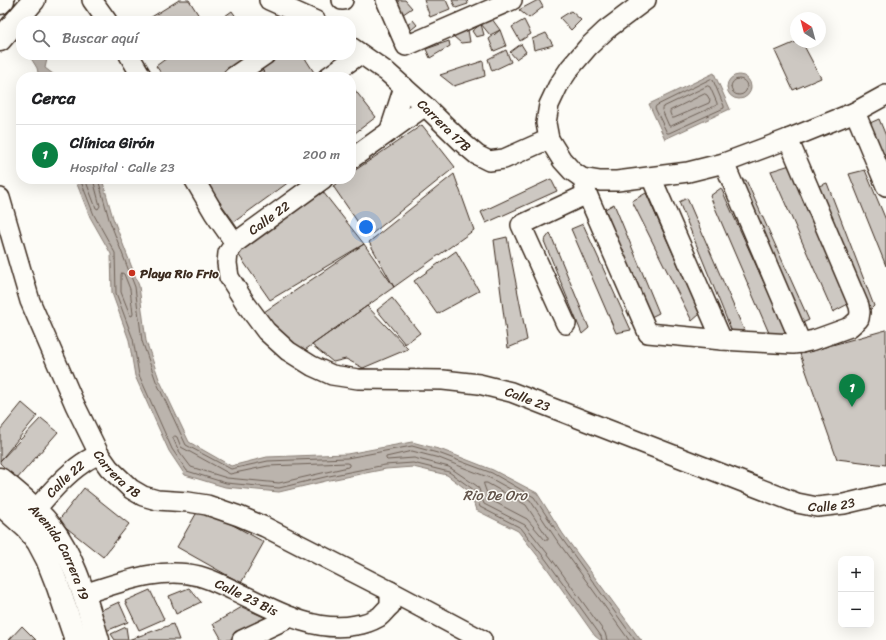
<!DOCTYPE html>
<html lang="es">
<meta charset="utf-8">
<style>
:root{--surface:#fff;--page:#f6f6f6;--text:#202124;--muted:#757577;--line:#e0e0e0;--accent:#0b8043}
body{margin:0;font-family:Sriracha,sans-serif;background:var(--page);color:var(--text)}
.controls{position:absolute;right:12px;bottom:12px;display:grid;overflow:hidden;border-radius:8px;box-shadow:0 4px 16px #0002}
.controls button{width:36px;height:36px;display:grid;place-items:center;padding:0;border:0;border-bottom:1px solid var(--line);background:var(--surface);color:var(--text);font:20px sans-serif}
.compass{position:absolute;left:790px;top:12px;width:36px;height:36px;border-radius:50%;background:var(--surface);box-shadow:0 4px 16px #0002;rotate:324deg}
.you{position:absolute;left:366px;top:227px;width:14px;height:14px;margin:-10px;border:3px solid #fff;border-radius:50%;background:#1a73e8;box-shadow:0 0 0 6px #1a73e833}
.badge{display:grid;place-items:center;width:26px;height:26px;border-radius:50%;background:var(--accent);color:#fff;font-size:13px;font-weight:700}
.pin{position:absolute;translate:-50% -33px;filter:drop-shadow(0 1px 2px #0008)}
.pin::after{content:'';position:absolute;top:21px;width:14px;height:12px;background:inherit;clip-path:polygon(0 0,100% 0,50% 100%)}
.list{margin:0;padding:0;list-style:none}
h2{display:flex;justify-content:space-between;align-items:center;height:52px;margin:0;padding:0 16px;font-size:17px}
h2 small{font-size:13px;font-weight:400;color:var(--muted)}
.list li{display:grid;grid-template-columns:26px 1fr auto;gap:12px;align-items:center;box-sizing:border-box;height:60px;padding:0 16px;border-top:1px solid var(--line)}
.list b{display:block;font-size:15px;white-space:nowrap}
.list p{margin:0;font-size:13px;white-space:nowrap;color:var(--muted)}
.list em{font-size:13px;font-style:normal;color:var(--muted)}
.icon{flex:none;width:22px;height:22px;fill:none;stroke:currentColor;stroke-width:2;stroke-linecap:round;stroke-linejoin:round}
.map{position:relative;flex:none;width:886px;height:640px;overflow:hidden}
.search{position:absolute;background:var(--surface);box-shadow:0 4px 16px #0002;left:16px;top:16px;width:340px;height:44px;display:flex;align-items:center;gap:10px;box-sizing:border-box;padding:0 14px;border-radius:16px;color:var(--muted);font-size:15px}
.panel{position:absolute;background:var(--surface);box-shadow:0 4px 16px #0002;left:16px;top:72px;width:340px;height:112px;border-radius:16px}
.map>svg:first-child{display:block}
</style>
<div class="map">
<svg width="886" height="640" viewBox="0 0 886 640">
<rect width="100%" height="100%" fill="#fdfcf7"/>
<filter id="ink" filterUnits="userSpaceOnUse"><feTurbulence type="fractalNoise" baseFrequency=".025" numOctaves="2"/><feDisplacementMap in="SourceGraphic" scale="8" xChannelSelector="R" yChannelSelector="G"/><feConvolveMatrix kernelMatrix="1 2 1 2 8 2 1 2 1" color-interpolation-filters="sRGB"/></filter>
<g filter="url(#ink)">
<path fill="#bbb4ad" stroke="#887d74" d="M29,55H48L45,68L57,77H39L37,68Z
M714,73L730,109L665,139L649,104Z
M727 87a12 12 0 1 1 24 0a12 12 0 1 1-24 0Z
M75,179H102L113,218L139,286L146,341L159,379L189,442L231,466L267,457L347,454L412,442L442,450L493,470L537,493L563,534L640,639L642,640H600L595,636L544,564L518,531L476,510L470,492L447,475L413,467L386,469L330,480L279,492L225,487L185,475L169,451L135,376L129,340L112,293L111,254L90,217Z"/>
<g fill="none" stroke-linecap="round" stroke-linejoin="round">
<path stroke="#6e6157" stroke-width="1" d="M731 87a8 8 0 1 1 16 0a8 8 0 1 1-16 0Z
M711,79L713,80L724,106V108L669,133H667L655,108L656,106Z
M708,86L710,87L717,103V105L671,126H669L662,110V108Z
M705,94L707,95L710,100L709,103L674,118H672L670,113V111Z
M80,179L94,215L115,253L116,293L133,339L139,375L172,449L187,471L226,483L279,488L329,476L385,465L413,463L449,472L474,490L480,507L521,528L547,561L601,636L602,640
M85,179L96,208L98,209L100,206L93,179
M98,179L109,219L135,287L142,341L156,381L186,445L231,469L268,461L347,458L412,446L441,454L492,473L534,497L560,536L635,640
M122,273L124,274L130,289L133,314L132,316L130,315L121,292V275Z
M175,436L177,437L181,447L230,474L268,466L347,463L349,464V466L348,467L279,483L227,478L191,467L179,451V449L177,447L173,438Z
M484,483H487L526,505L548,538V540H545L527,519L489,499L484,485Z
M607,640L605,633L551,558L525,525L484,504L479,489L477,486L449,467L414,458L387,460L386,459V457L412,451L439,458L490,478L530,500L556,539L629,640"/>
</g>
<path fill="#cdc8c2" stroke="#3b2a1e" d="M179,0H189L201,19L198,21H145Z
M387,0H405L412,8L396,19Z
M424,0H446L450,9L430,17Z
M452,0H467L468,4L456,8Z
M538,0H539L543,7L529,18L519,10Z
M232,11L239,21H218Z
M571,11L581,20L571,30L560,18Z
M492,19L500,30L490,35L481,24Z
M413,20L417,25L406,34L402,30Z
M524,20L531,34L520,41L512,27Z
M481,24L484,35L476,37L472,31Z
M468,30L470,42L461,43L453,36Z
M500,30L506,46L494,51L489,39Z
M546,33L553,45L534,50L532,39Z
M449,41L450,46L430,58L426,49Z
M796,42H802L821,78L793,90L775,51Z
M521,44L526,52L516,59L510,52Z
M506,50L511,62L492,71L488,59Z
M171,55H248L217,77H164L156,66Z
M276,55H303L317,77H267L259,65Z
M483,61L485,76L454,86L440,75Z
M259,65L267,77H241Z
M351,85L376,117L351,136Z
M879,119L886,136V164L870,123Z
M422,125L455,167L368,237L333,186L343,179H351V173Z
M790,165L848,304L833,312L771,171Z
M865,170L886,220V266L849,174Z
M454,174L474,230L394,287L369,242Z
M203,179H293L234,222Z
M551,179L557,191L486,223L481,212Z
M737,180H746L809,320L798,325Z
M827,183L874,306L866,314L816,187Z
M721,188L786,331L772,340L710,196Z
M323,192L364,244L270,300L236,251Z
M646,193L700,314L692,321L632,201Z
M687,198L744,330L734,337L679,202Z
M614,204L659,313L649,318L605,209Z
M583,224L631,330L616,333L571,229Z
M550,233L589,328L582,334L544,241Z
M507,237L527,340L508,348L494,240Z
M364,244L394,287L302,352L261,314Z
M456,251L479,291L437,314L414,281Z
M392,298L420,333L405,344L377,310Z
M367,306L408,349L363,368L346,359L333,362L312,345Z
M886,330V465L837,459L800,354Z
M22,403L37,416L0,461V430Z
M41,418L58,432L16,480L0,463V461Z
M84,488L129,524L103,557L58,521Z
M200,507L264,542L241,583L177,547Z
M189,588L201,602L176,614L169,596Z
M150,590L164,619L139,630L125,601Z
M119,602L128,622L106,631L97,612Z
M242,607L268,619L229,640H222L213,624Z
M173,624L179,640H115L111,634L126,627L128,640Z
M22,626L36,640H9Z"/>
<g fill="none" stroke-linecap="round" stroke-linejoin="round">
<defs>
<g id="minor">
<path d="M92,0L107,21"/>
<path d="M269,0L316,21"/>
<path d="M342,0H343"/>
<path d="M386,0L406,46L512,0"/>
<path d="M646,0L606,30L588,47L570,68L558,86L549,105L546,123L549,139L562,160L572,171L582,178L600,181H617L688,172L724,163L788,139L855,112L886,95"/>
<path id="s1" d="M351,47L387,72L425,106L464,144L477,155L489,161L504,159L549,139"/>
<path d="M129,55L142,77"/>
<path d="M233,77L265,55"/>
<path d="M328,77L360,54"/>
<path d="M855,112L886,186"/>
<path d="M390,130L404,87"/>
<path d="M351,159L425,106"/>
<path d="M724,163L801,343L814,340L850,327L859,319L860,312L859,306L788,139"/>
<path d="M651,177L722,340"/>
<path d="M582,178L587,194L648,333L722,340L793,344L801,343"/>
<path d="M194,179L214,213L235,243"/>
<path id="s2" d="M323,179L235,243L228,253L227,263L229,277L246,304L266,331L288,351L312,366L332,375L358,379L443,380L479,384L511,392L797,503L817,507L844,504L886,494"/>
<path id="s3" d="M0,198L30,301L75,405L99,454L109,468L131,489L143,496L157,500L188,502L207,505L239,516L265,527L390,591L482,640"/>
<path d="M566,324L521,225L587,194"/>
<path id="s4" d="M36,509C50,493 65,475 83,463C88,459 94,457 99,454"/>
<path id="s5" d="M83,594C120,583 160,566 199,576C211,579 222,585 233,590C271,608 313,634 356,625C364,624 372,621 379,617C383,614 386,609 390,606V591"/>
<path d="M242,640L291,617"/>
</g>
<g id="tertiary">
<path id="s6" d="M0,479C18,494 37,509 51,527C76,560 86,602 98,640"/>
<path d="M0,504L27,528L38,542L47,559L58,587L76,640"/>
</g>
<path id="secondary" d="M0,3L3,0
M0,40L34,0"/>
</defs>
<use href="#minor" stroke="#3b2a1e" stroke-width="22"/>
<use href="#tertiary" stroke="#3b2a1e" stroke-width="25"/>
<use href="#secondary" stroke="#3b2a1e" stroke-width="25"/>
<use href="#minor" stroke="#fdfcf7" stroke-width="19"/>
<use href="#tertiary" stroke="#fdfcf7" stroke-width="22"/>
<use href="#secondary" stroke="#fdfcf7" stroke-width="22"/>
</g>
</g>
<circle fill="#c8321e" stroke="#fdfcf7" stroke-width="1.5" cx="132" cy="273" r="4"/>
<g text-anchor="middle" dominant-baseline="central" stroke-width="3" stroke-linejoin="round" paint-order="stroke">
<g font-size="13" fill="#3b2a1e" stroke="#fdfcf7">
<text stroke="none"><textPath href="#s1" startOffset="122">Carrera 17B</textPath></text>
<text transform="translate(269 218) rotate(-36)">Calle 22</text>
<text stroke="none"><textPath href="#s2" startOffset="489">Calle 23</textPath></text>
<text stroke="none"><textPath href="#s3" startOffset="302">Carrera 18</textPath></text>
<text stroke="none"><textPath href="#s4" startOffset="42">Calle 22</textPath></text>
<text stroke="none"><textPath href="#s2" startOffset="813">Calle 23</textPath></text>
<text stroke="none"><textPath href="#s6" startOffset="96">Avenida Carrera 19</textPath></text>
<text stroke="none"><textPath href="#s5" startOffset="171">Calle 23 Bis</textPath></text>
</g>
<g font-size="13" font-weight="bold" fill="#3b2a1e" stroke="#fdfcf7" text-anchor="start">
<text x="140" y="273">Playa Rio Frio</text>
</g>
<g font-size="14" font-style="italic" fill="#615349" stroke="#fdfcf7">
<text x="495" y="495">Rio De Oro</text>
</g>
</g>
</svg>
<div class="controls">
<button>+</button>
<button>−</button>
</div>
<svg class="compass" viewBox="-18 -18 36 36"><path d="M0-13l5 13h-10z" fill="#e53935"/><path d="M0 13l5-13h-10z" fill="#757577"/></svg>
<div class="you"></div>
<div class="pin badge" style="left:852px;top:407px">1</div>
<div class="search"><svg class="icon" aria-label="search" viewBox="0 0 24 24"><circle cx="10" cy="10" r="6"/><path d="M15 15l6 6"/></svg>Buscar aquí</div>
<section class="panel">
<h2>Cerca<small></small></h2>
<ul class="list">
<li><span class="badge">1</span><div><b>Clínica Girón</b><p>Hospital · Calle 23</p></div><em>200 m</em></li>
</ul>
</section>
</div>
